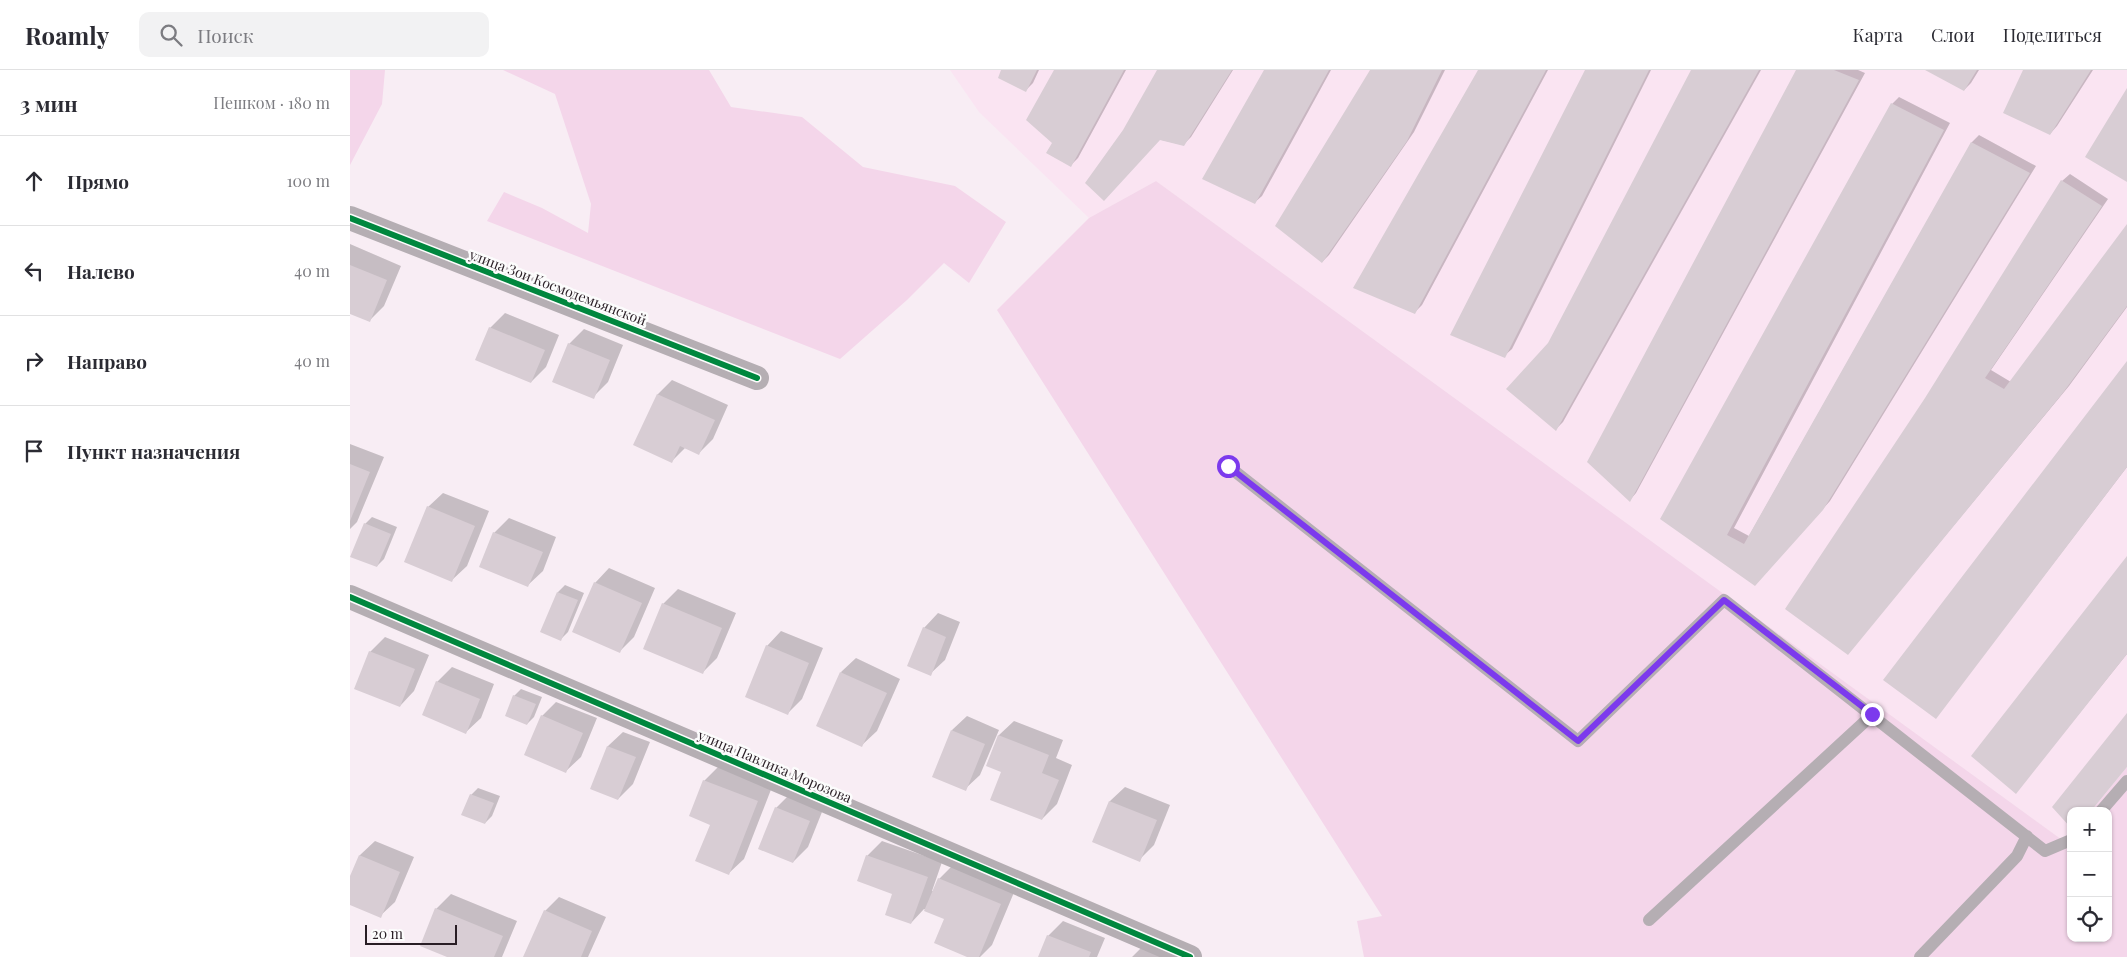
<!DOCTYPE html>
<html lang="ru">
<meta charset="utf-8">
<style>
:root{--surface:#fff;--page:#f2f2f3;--text:#2b2b33;--muted:#7c7c81;--line:#e1e1e2}
body{margin:0;font-family:"Playfair Display",serif;background:var(--page);color:var(--text)}
.controls{position:absolute;right:15px;bottom:15px;display:grid;overflow:hidden;border-radius:10px;box-shadow:0 1px 4px #0004}
.controls button{width:45px;height:45px;display:grid;place-items:center;padding:0;border:0;border-bottom:1px solid var(--line);background:var(--surface);color:var(--text);font:25px sans-serif}
.scale{position:absolute;left:15px;bottom:12px;width:92px;box-sizing:border-box;padding-left:5px;border:2px solid #291e25;border-top:0;font-size:14px;line-height:18px;white-space:nowrap;color:#291e25;-webkit-text-stroke:4px #fcfcfc;paint-order:stroke}
.stop{position:absolute;width:15px;height:15px;margin:-11px;border:4px solid #7c3aed;border-radius:50%;background:#fff}
.stop.end{background:#7c3aed;border-color:#fff;box-shadow:0 1px 5px #0008}
.list{margin:0;padding:0;list-style:none}
h2{display:flex;justify-content:space-between;align-items:center;height:65px;margin:0;padding:0 20px;font-size:21px}
h2 small{font-size:16px;font-weight:400;color:var(--muted)}
.list li{display:grid;grid-template-columns:32px 1fr auto;gap:15px;align-items:center;box-sizing:border-box;height:90px;padding:0 20px;border-top:1px solid var(--line)}
.list b{display:block;font-size:19px;white-space:nowrap}
.list em{font-size:16px;font-style:normal;color:var(--muted)}
.icon{flex:none;width:28px;height:28px;fill:none;stroke:currentColor;stroke-width:2;stroke-linecap:round;stroke-linejoin:round}
.map{position:relative;flex:none;width:1777px;height:887px;overflow:hidden}
header{display:flex;align-items:center;gap:30px;box-sizing:border-box;height:70px;padding:0 25px;background:var(--surface);border-bottom:1px solid var(--line)}
header strong{font-size:24px}
nav{display:flex;gap:28px;margin-inline-start:auto;font-size:18px}
.search{width:350px;height:45px;background:var(--page);display:flex;align-items:center;gap:12px;box-sizing:border-box;padding:0 18px;border-radius:10px;color:var(--muted);font-size:19px}
main{display:flex}
aside{flex:1;background:var(--surface)}
.map>svg:first-child{display:block}
</style>
<header>
<strong>Roamly</strong>
<div class="search"><svg class="icon" aria-label="search" viewBox="0 0 24 24"><circle cx="10" cy="10" r="6"/><path d="M15 15l6 6"/></svg>Поиск</div>
<nav><a>Карта</a><a>Слои</a><a>Поделиться</a></nav>
</header>
<main>
<aside>
<h2>3 мин<small>Пешком · 180 m</small></h2>
<ul class="list">
<li><svg class="icon" aria-label="ahead" viewBox="0 0 24 24"><path d="M12 20V5M6 11l6-6 6 6"/></svg><div><b>Прямо</b></div><em>100 m</em></li>
<li><svg class="icon" aria-label="left" viewBox="0 0 24 24"><path d="M17 20v-9H6M10 6l-5 5 5 5"/></svg><div><b>Налево</b></div><em>40 m</em></li>
<li><svg class="icon" aria-label="right" viewBox="0 0 24 24"><path d="M7 20v-9h11M14 6l5 5-5 5"/></svg><div><b>Направо</b></div><em>40 m</em></li>
<li><svg class="icon" aria-label="arrive" viewBox="0 0 24 24"><path d="M6 21V4h12l-3 4 3 4H6"/></svg><div><b>Пункт назначения</b></div></li>
</ul>
</aside>
<div class="map">
<svg width="1777" height="887" viewBox="0 0 1777 887">
<rect width="100%" height="100%" fill="#f8edf4"/>
<path fill="#fae4f2" d="M600,0H1777V697L1721,741V765L1715,772L806,111L739,148L629,42Z"/>
<path fill="#f4d6ea" d="M0,0H35L32,34L0,95Z
M153,0H359L381,37L452,47L513,97L605,116L656,152L619,213L594,193L557,230L490,289L137,151L154,122L192,138L238,163L241,134L205,24Z
M806,111L1715,772L1721,765V868H1758V741H1741L1777,697V887H1014L1007,851L1032,846L647,240L739,148Z"/>
<path fill="#0003" d="M652,0H689L683,13L676,20Z
M705,0H776L728,88L721,95Z
M808,0H883L841,67L833,75L774,61Z
M915,0H981L912,126L904,133Z
M1021,0H1095L1064,62L979,185L972,192Z
M1130,0H1198L1072,235L1065,242Z
M1236,0H1301L1162,279L1154,286Z
M1342,0H1411L1213,352L1206,359L1199,274Z
M1448,0H1508L1515,3L1286,423L1280,430Z
M1577,0H1629L1621,13L1614,20Z
M1674,0H1743L1707,56L1700,64Z
M1549,27L1600,53L1384,458L1399,466L1622,72L1629,65L1686,96L1480,431L1412,507L1312,449L1542,34Z
M1720,104L1758,129L1641,300L1661,312L1777,156V237L1719,316L1504,576L1576,328L1712,111Z
M0,174L51,196L34,236L19,251L0,242Z
M155,243L209,265L196,297L181,312L140,258Z
M234,259L273,275L258,312L243,327L219,274Z
M1777,293V397L1586,647Z
M322,310L378,335L363,369L349,383L335,378L322,391L285,375L308,324Z
M0,374L34,387L7,452L0,459Z
M93,423L139,441L117,496L102,510L78,437Z
M22,447L47,457L34,489L27,496L15,454Z
M159,448L206,467L193,501L178,515L144,463Z
M1777,488V584L1666,722Z
M259,498L305,518L284,567L269,582L245,513Z
M215,515L234,523L218,562L211,569L208,522Z
M328,519L386,543L367,588L353,602L313,534Z
M588,543L610,552L595,590L580,604L574,558Z
M431,561L473,578L452,629L438,643L417,576Z
M35,567L79,585L64,621L50,636L20,582Z
M506,588L550,609L527,661L512,675L491,602Z
M102,597L144,614L131,648L116,662L87,612Z
M171,619L192,627L184,647L177,654L164,626Z
M206,632L247,648L231,687L216,701L192,646Z
M617,646L649,660L630,705L615,719L602,660Z
M664,651L713,670L706,688L722,695L707,734L692,749L653,701L637,695L649,665Z
M273,662L300,672L283,714L268,729L242,718L258,676Z
M369,696L422,717L394,789L379,803L361,754L354,711Z
M775,717L820,735L804,775L789,790L744,771L760,731Z
M128,718L150,726L142,746L135,753L121,725Z
M441,723L474,737L458,777L443,792L426,738Z
M25,771L64,787L45,832L30,846L0,833V809L10,785Z
M532,771L592,792L582,821H584L589,809L604,794L665,820L642,875L630,887H620L596,848L574,839L561,853L544,823L517,786Z
M101,824L167,851L152,887H100L86,839Z
M209,827L256,847L238,887H174L195,841Z
M713,851L755,868L747,887H690L698,866Z
M791,878L813,887H782Z"/>
<path fill="#d8cdd4" d="M651,0H687L676,22L648,8Z
M704,0H774L721,97L696,83L702,73L676,50Z
M807,0H882L834,76L810,70L754,131L735,113L773,60Z
M914,0H979L905,134L852,109Z
M1020,0H1092L1057,71L972,193L925,156Z
M1128,0H1196L1065,244L1003,218Z
M1235,0H1299L1155,288L1100,265Z
M1341,0H1409L1206,361L1156,319L1198,273Z
M1446,0H1484L1509,10L1280,432L1237,392Z
M1575,0H1627L1614,21Z
M1673,0H1741L1700,65L1653,43Z
M1777,18V112L1735,87Z
M1541,33L1594,60L1377,465L1394,474L1621,72L1680,103L1473,440L1405,516L1310,449Z
M1711,110L1752,136L1635,308L1654,319L1777,154V236L1712,324L1498,585L1435,539L1575,328Z
M0,195L37,210L20,252L0,244Z
M139,257L195,280L181,313L125,290Z
M218,273L260,290L244,329L202,312Z
M1777,291V397L1586,649L1533,610Z
M307,324L365,350L349,385L330,376L322,393L283,375Z
M0,394L20,402L0,451Z
M77,436L125,456L102,512L54,492Z
M14,453L41,464L27,497L0,487Z
M143,462L193,482L178,517L129,497Z
M1777,486V584L1666,724L1621,686Z
M244,512L292,533L270,583L222,562Z
M207,522L228,530L211,571L190,562Z
M312,533L372,558L353,604L293,579Z
M573,557L596,567L581,606L557,596Z
M416,575L459,593L438,645L395,627Z
M19,581L65,599L50,637L4,619Z
M490,602L537,623L512,677L466,656Z
M86,611L130,629L116,664L72,645Z
M163,625L186,634L177,655L155,646Z
M1777,643V697L1741,741H1721V758L1702,737Z
M191,645L233,663L216,703L174,685Z
M601,660L635,674L616,721L582,707Z
M648,665L699,685L692,703L709,710L692,750L640,730L651,702L636,696Z
M257,676L286,687L268,730L240,719Z
M353,710L408,731L379,805L345,791L360,755L339,746Z
M120,724L144,733L135,754L111,745Z
M759,731L807,750L790,792L742,772Z
M425,737L460,751L443,793L408,779Z
M9,785L50,802L31,848L0,835V806Z
M516,785L578,807L561,854L535,845L542,824L507,811Z
M588,808L651,834L629,887H617L584,873L594,849L574,841Z
M85,838L153,866L144,887H97L70,876Z
M194,840L242,861L231,887H173Z
M697,865L741,882L739,887H688Z"/>
<g fill="none" stroke-linecap="round" stroke-linejoin="round">
<path stroke="#b5aeb3" stroke-width="12" d="M878,396L1228,671L1374,530L1695,781L1721,770
M1751,741L1777,711
M1299,850L1522,645
M1570,887L1667,786L1677,766"/>
<path stroke="#b5aeb3" stroke-width="24" d="M0,148L407,308
M0,527L840,887"/>
<defs>
<path id="cycleway" d="M0,148L407,308
M0,527L840,887"/>
</defs>
<use href="#cycleway" stroke="#fcfcfc" stroke-width="9"/>
<use href="#cycleway" stroke="#00873e" stroke-width="6"/>
</g>
<g fill="none" stroke-linecap="round" stroke-linejoin="round">
<path stroke="#7c3aed" stroke-width="6" d="M878,396L1228,671L1374,530L1522,644"/>
</g>
<g text-anchor="middle" dominant-baseline="central" stroke-width="5" stroke-linejoin="round" paint-order="stroke">
<g font-size="14" fill="#291e25" stroke="#fcfcfc">
<text transform="translate(208 217) rotate(21)">улица Зои Космодемьянской</text>
<text transform="translate(425 696) rotate(23)">улица Павлика Морозова</text>
</g>
</g>
</svg>
<div class="controls">
<button>+</button>
<button>−</button>
<button><svg class="icon" aria-label="locate" viewBox="0 0 24 24"><circle cx="12" cy="12" r="6"/><path d="M12 2v4M12 18v4M2 12h4M18 12h4"/></svg></button>
</div>
<div class="scale">20 m</div>
<div class="stop" style="left:878px;top:396px"></div>
<div class="stop end" style="left:1522px;top:644px"></div>
</div>
</main>
